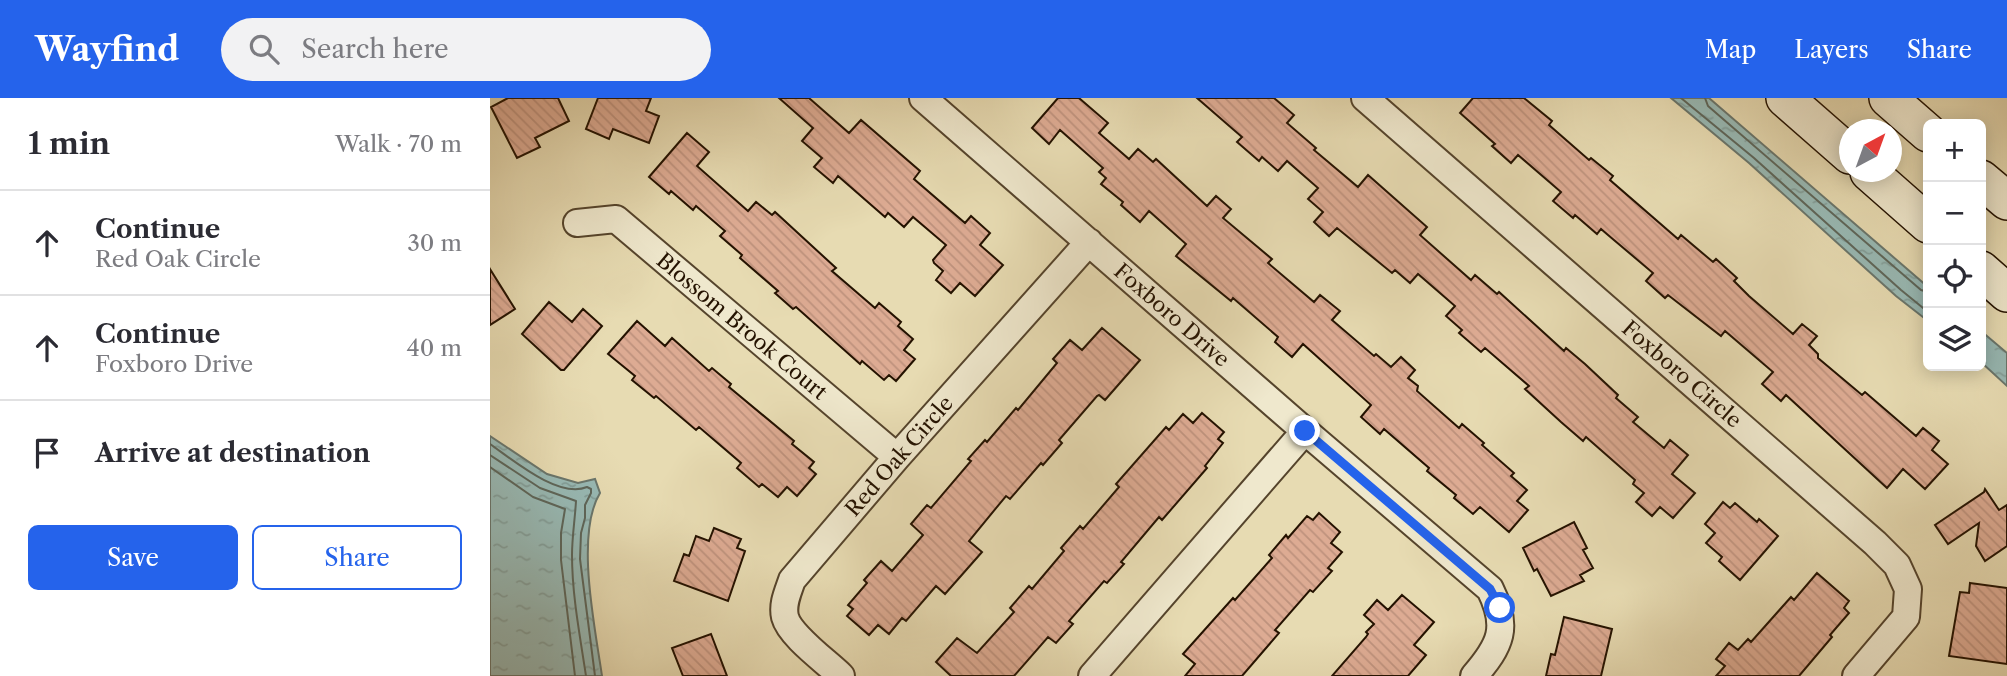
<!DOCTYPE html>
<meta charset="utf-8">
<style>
:root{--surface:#fff;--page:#f2f2f3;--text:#2b2b33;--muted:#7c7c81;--line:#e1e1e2;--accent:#2563eb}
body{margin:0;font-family:"Libre Caslon Text",serif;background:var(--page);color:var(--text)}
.controls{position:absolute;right:21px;top:21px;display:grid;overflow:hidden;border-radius:10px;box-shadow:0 4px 18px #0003}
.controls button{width:63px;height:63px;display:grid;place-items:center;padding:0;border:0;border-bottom:2px solid var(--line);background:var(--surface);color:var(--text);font:35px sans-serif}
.compass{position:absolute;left:1349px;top:21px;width:63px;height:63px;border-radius:50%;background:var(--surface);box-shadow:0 4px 18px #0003;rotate:41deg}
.stop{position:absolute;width:21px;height:21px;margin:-16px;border:5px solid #2563eb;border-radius:50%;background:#fff}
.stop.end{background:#2563eb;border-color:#fff;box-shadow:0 2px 7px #0008}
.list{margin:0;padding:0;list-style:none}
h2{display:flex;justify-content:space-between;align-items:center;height:91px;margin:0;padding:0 28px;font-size:30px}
h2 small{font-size:23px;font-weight:400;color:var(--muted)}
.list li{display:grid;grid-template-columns:46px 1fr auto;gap:21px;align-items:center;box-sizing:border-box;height:105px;padding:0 28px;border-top:2px solid var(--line)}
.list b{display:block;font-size:26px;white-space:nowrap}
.list p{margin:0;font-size:23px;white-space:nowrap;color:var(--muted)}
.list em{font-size:23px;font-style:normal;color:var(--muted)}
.actions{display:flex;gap:14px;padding:21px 28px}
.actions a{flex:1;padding:16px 0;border:2px solid var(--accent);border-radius:10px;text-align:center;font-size:24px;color:var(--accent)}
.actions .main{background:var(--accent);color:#fff}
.icon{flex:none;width:38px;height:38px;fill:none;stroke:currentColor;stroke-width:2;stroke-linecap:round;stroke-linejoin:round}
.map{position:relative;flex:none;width:1517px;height:578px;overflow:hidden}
header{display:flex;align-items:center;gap:42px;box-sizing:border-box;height:98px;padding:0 35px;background:var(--accent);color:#fff}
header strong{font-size:33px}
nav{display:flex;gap:38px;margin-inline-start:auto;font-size:24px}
.search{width:490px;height:63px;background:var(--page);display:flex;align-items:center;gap:18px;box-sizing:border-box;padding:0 24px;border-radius:38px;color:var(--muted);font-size:26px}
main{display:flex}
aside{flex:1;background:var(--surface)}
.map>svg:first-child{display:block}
</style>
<header>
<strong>Wayfind</strong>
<div class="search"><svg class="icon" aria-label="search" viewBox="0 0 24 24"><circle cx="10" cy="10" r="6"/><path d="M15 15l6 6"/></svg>Search here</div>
<nav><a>Map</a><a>Layers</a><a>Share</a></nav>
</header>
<main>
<aside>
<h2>1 min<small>Walk · 70 m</small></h2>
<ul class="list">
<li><svg class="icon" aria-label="ahead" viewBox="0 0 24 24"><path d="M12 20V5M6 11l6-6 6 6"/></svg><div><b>Continue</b><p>Red Oak Circle</p></div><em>30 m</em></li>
<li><svg class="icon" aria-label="ahead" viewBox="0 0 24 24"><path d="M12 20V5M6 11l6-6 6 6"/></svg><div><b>Continue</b><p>Foxboro Drive</p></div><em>40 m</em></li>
<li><svg class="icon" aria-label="arrive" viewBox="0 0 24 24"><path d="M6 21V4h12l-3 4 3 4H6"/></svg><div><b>Arrive at destination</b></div></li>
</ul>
<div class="actions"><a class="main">Save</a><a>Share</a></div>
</aside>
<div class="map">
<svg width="1517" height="578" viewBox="0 0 1517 578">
<defs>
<pattern id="water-ripples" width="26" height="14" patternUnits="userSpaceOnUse" patternTransform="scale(1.75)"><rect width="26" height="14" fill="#98b9b4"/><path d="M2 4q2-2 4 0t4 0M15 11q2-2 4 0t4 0" fill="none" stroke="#839e99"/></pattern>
<pattern id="building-back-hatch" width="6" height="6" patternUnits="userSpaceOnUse" patternTransform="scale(1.75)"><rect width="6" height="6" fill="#ddab93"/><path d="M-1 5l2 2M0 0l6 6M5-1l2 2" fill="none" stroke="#be927d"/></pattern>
</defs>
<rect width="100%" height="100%" fill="#e7dbb2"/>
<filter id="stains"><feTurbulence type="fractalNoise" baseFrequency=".00286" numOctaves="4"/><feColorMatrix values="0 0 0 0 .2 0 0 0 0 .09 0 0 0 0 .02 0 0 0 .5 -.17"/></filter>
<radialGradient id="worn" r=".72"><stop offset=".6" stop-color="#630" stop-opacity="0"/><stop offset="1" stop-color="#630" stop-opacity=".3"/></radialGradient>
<path fill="url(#water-ripples)" stroke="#6a766c" stroke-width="2" d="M1181,0H1219L1438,189V223L1406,198L1259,65Z
M1491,233L1517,255V288L1491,264Z
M0,338L57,376L88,385L105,381L110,395C85,436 105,529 112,578H0Z"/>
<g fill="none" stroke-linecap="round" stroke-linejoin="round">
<path stroke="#5e665a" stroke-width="2" d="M1191,0L1264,60L1411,192L1438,214
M1215,0L1218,8L1431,192L1438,194
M0,346C23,362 69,401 97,389L101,391V395L95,407V420L91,435L90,461L105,578
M0,357L50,390L86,403C85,421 82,439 82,457C82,497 90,538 96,578
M0,369L43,399L75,411L71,435V462L85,578"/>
</g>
<path fill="url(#building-back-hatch)" stroke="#241200" stroke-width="2" d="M18,0H68L79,23L45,40L50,49L27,60L1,9Z
M108,0H161L156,13L169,18L159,45L123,31L119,41L96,31Z
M289,0H319L359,35L371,22L430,73L424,81L475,125L481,118L500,135L490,147L513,167L485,198L470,185L461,195L446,182L453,173L444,165L443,162L456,147L423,119L414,129L398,115L395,119L348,78L343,85L324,69L332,60L312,43L323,30Z
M568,0H589L618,25L609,35L639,61L648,51L663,64L666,61L717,108L726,98L741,111L733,120L782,161L778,165L824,204L830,197L850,213L842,222L884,258L886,256L901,269L911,259L925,272L918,280L928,288L927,293L969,330L972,326L994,345L992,347L1024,375L1021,378L1037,392L1027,403L1038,412L1019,434L990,409L983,416L964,400L966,397L937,373L939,370L894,331L890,336L871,319L881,307L813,246L802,259L785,244L788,239L743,200L741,203L686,158L696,146L659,113L650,124L631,107L633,104L611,86L616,80L609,74L613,70L570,32L559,46L542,30Z
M707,0H784L804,17L797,25L826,50L824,52L868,89L878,77L937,129L930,137L981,182L985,177L1007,196L1009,194L1074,253L1076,250L1095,266L1128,297L1126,300L1148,319L1143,324L1174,350L1180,342L1198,357L1182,376L1205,395L1183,420L1170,409L1162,418L1146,404L1154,395L1143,386L1145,382L1096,339L1093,343L1071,324L1035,291L1039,288L995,250L991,254L969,235L972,232L956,218L965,208L928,176L920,185L905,172L902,175L847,130L839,138L824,124L833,114L818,101L828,90L797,63L788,73L772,59L769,63L747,44L752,39Z
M983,0H1034L1062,23L1059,27L1099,62L1101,60L1123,78L1120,82L1188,141L1191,137L1223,164L1226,161L1247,180L1244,183L1259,198L1303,236L1312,226L1327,238L1319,247L1328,256V260L1372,297L1375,294L1426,338L1433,330L1449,343L1442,352L1458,366L1435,391L1413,371L1397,390L1296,297L1291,303L1272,286L1283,274L1235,233L1231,238L1178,197L1175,200L1156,183L1163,175L1118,137L1111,131L1107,136L1085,117L1083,120L1063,103L1071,94L1028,57L1021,65L1002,48L1005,46L970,15Z
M197,35L219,54L207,68L258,113L266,104L282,117L285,114L346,170L342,173L385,210L389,205L411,224L408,228L423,241L414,252L425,261L406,283L399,277L394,282L372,263L370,266L306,209L303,211L285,195L288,193L250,160L252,157L230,138L235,133L206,108L203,112L181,93L179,96L159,79Z
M0,171L25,211L0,227Z
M59,204L82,224L93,211L112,228L74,272H71L32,236Z
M147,223L175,248L182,240L219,273L222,270L241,286L239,289L304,343L302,346L324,364L319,370L326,376L307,398L297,389L288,399L272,386L269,389L247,370L251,365L209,329L206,332L166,298L164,300L142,282L145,278L118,256Z
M612,230L650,262L615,302L609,297L607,298L569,342L572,345L553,367L551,365L520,401L516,398L479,443L492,454L455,496L446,488L416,523L412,520L399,536L388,527L379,537L357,518L363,511L358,507L377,485L374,482L391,463L402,473L433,437L421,426L437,407L441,410L481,363L478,361L495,342L497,344L526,310L528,312L567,265L563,261L580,242L592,252Z
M712,315L734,334L728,341L733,345L715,368L717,370L672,422L669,419L631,464L634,466L617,485L614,483L579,523L583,526L566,545L558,539L524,578H461L446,564L467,540L487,555L524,514L520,510L539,488L542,491L574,453L571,450L590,428L593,431L629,389L626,386L676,329L679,332L693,316L703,325Z
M1495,391L1509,412L1517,407V448L1495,463L1486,448L1489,425L1458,446L1445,427L1494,394Z
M1233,404L1240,410L1245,405L1267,424L1269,421L1288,438L1250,482L1229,463L1232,459L1216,445L1225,435L1215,426Z
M829,415L850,434L841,445L852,454L838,470L842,473L823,494L820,492L785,532L789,535L752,578H695L705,566L693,556L743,500L745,502L782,460L779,457L796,437L798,440L817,418L823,422Z
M1084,424L1097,450L1093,452L1103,470L1090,477L1094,483L1061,498L1047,471L1044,473L1033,450Z
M224,430L251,441L247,450L255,453L238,503L184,483L194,456L199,458L206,438L219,443Z
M1327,475L1359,503L1354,510L1359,515L1340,537L1342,539L1309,578H1226L1235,568L1226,561L1239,545L1248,552L1258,541L1261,544L1301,499L1304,502Z
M1480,485L1517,490V566L1459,558L1470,494L1479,495Z
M912,497L944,524L924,547L936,557L918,578H842L876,539L878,536L876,534L884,526L874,517L887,502L898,512Z
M1074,519L1122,531L1111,578H1056L1061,556L1065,557Z
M221,536L237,578H193L182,550Z"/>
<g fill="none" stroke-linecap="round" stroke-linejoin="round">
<defs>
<path id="minor" d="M433,0L815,333L1000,491C1019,529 1011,547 984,578
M875,0L1385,445L1407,467L1418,491L1416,519L1366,578
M87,125L126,121L407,359
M351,578C337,564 300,538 295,519C292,506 298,494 302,482L407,359L599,144
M602,578L815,333"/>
<path id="secondary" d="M1295,0L1360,57
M1398,0L1438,35
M1379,74L1438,126
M1491,81L1517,103
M1491,172L1517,195"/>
</defs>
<use href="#minor" stroke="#55442c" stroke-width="30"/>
<use href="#secondary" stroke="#241200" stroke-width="40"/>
<use href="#minor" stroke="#efe8cd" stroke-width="26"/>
<use href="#secondary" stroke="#efe8cd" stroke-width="37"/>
</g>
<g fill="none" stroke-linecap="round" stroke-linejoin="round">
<path stroke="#2563eb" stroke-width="9" d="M815,333L1000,491L1010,510"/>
</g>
<g text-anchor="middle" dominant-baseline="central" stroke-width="5" stroke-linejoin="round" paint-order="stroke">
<g font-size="21" fill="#241200" stroke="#efe8cd">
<text transform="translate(682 217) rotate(41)">Foxboro Drive</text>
<text transform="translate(252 228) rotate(40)">Blossom Brook Court</text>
<text transform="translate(1192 276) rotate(41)">Foxboro Circle</text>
<text transform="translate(409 358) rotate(-49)">Red Oak Circle</text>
</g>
</g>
<rect width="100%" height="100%" filter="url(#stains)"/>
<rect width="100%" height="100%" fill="url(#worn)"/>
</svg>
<div class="controls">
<button>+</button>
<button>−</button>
<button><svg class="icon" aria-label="locate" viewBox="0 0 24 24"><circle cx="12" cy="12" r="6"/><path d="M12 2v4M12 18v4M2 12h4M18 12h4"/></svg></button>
<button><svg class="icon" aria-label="layers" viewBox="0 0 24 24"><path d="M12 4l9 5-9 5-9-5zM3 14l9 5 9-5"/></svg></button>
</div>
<svg class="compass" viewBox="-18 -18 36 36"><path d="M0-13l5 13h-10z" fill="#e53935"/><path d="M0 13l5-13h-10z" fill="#7c7c81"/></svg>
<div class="stop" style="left:1010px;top:510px"></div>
<div class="stop end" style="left:815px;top:333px"></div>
</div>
</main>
